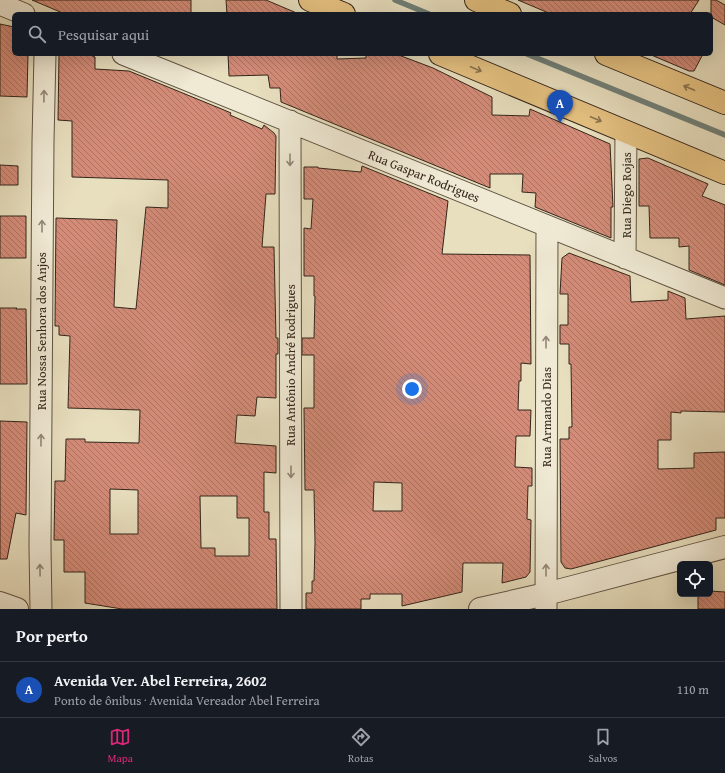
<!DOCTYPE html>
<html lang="pt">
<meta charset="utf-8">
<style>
:root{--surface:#171b24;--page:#242831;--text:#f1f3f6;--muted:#9ea1a6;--line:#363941;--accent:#db2777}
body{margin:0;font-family:"Gentium Book Plus",serif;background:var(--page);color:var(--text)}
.controls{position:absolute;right:12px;bottom:12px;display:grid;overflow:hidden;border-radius:6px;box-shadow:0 4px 16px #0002}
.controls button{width:36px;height:36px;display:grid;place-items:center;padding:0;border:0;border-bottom:1px solid var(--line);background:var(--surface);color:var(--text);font:20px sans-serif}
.you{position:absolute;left:412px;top:389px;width:14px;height:14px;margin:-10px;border:3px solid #fff;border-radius:50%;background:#1a73e8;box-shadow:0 0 0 6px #1a73e833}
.badge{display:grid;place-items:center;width:26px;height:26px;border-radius:50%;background:var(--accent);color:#fff;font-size:13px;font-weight:700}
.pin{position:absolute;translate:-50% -33px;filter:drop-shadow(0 1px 2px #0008)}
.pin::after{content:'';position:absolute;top:21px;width:14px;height:12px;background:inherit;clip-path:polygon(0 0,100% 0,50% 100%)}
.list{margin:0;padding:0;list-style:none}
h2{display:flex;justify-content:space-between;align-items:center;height:52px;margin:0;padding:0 16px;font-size:17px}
h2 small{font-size:13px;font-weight:400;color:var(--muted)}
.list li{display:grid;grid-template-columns:26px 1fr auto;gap:12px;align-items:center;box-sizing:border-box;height:56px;padding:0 16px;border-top:1px solid var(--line)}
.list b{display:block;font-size:15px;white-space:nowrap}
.list p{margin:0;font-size:13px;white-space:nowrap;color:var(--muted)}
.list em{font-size:13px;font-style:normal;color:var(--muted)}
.icon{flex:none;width:22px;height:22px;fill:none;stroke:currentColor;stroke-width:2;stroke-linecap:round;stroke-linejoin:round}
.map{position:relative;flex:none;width:725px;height:609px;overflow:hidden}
.search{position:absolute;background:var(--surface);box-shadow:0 4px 16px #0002;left:12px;right:12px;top:12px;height:44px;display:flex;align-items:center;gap:10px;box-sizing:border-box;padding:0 14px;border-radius:6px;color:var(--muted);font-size:15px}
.sheet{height:108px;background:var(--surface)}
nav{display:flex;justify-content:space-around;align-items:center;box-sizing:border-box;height:56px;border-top:1px solid var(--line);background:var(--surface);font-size:11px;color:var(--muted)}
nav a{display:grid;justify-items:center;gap:2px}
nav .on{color:var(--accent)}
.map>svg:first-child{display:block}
</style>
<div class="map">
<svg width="725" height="609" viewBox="0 0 725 609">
<defs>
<pattern id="building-back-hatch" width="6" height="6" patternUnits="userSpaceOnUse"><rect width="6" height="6" fill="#d48c79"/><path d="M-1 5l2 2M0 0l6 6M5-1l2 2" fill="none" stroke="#ad7262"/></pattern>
</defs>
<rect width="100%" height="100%" fill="#e8dfbf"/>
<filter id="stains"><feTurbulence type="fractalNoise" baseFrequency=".005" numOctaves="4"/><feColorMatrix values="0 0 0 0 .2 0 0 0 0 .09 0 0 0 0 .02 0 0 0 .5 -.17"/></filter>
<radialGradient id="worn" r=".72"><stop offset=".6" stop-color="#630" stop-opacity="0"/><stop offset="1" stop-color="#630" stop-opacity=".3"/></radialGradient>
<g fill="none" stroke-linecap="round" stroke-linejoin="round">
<path stroke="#6f7f77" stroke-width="5.5" d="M395,0L429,14
M527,54L725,135"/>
</g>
<path fill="url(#building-back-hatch)" stroke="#33241a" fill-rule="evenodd" d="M32,0H191V14H65Z
M226,0H266L299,14H227Z
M518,0H699L690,14H551Z
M711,0H716L725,5V25L711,17Z
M0,24L14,27V54H28L27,97L0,96Z
M59,54H88L95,57V69L129,71L224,110L231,113L230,115L262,129L264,125L274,133L276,136L275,194H266L262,247H274L276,338H278V354H276V398L257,397L255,416L237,415L235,443L276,446V473L264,472V512H269V539H276L277,609H122L85,603V572H64V540H54L55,481H65L66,439H85V442L139,443L140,410L68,408L70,336L59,335V326H55L56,218L117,220L114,307L136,309L146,207L168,208V180L72,177V121L58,120ZM110,489L138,490V534H110ZM200,496H237V518H249V556H215V548H201Z
M228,54H337V59L366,58V55L375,54H396L433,68L492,97V115L529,116L530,109L610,144L613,207H611V238L535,207L536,193L522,192L523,174H490V188L281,102L280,88H270L268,75L229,76Z
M649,54H703L694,71H689Z
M648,158L708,184L702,196L725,205V285L689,270V246L679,247V238H650L649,206H639V159Z
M0,165L18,166V185H0Z
M362,166L448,201L442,254L530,255L531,364L521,363V381H519L518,410H531L530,436H516L515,467L532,468V486H528L527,519L531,520L530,572L526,577L502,583L503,563H463L462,592L402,606V594H370V599H361V609H306V593H312V581H314L315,543L314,490H305L304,408H314V355H302V338H314L315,296H314V276H304V228L311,229L313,199H304V167H318V168L361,172ZM374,482L402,483V511H373Z
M0,216H26V258H0Z
M569,253L630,276L631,302L668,300V291L685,298L686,319L725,316V412L681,411V413L671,412V440H658V469L694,468V453L725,452V518H716V530L571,569L565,568L561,562L560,439H569V427H572L571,364H569V344H560V325H568V294H560L562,258Z
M0,308H17L16,309H26L27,384H0Z
M0,421L27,422L26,515L16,513L7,559H0Z
M710,591L725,592V609H698V594H710Z"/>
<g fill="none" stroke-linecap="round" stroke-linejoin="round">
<defs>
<path id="minor" d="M0,4L24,14
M123,54L725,298
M290,121L291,609
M625,258L626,132
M41,609L40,546L43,141L45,54
M546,609L547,226"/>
<path id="tertiary" d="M0,603L17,609
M480,609L546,594L725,547"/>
<path id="primary" d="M310,0L344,14
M476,0L510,14
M440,54L725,173
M606,54L725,103"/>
</defs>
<use href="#minor" stroke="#605343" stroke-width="23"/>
<use href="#tertiary" stroke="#605343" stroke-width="24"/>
<use href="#primary" stroke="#33241a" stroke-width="24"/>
<use href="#minor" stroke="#f0ead5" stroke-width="21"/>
<use href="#tertiary" stroke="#f0ead5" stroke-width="22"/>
<use href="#primary" stroke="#e4c080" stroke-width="22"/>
</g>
<defs><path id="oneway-shaft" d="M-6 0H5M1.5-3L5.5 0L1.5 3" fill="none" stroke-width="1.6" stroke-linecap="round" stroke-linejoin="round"/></defs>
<g stroke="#8c724d">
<use href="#oneway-shaft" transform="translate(476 69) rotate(23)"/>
<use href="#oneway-shaft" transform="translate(689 88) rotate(-157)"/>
<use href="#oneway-shaft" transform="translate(596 119) rotate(23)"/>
</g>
<g stroke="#928778">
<use href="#oneway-shaft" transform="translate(44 96) rotate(-89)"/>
<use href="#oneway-shaft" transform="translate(290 160) rotate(90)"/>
<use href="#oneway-shaft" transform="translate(42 226) rotate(-90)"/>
<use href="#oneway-shaft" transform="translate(546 342) rotate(-90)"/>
<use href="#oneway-shaft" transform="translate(41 440) rotate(-90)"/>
<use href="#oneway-shaft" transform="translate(291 472) rotate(90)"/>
<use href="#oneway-shaft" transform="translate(40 570) rotate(-91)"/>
<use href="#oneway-shaft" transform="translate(546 570) rotate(-90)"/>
</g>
<g text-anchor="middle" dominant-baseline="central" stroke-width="4" stroke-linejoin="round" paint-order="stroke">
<g font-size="13" fill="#33241a" stroke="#f0ead5">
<text transform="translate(424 176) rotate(22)">Rua Gaspar Rodrigues</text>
<text transform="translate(626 195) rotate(-90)">Rua Diego Rojas</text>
<text transform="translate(41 331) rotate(-90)">Rua Nossa Senhora dos Anjos</text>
<text transform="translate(290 365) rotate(-90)">Rua Antônio André Rodrigues</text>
<text transform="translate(546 417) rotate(-90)">Rua Armando Dias</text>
</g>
</g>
<rect width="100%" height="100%" filter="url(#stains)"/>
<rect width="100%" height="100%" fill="url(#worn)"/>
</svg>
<div class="controls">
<button><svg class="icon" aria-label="locate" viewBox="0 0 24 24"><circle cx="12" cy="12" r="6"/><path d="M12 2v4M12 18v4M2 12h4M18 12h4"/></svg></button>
</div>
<div class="you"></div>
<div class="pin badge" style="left:560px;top:123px;background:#1a4fb4">A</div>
<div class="search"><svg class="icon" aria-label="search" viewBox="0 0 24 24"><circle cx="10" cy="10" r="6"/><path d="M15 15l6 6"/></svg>Pesquisar aqui</div>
</div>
<section class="sheet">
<h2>Por perto<small></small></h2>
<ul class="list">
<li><span class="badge" style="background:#1a4fb4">A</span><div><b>Avenida Ver. Abel Ferreira, 2602</b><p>Ponto de ônibus · Avenida Vereador Abel Ferreira</p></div><em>110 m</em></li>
</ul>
</section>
<nav>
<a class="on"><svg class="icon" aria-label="map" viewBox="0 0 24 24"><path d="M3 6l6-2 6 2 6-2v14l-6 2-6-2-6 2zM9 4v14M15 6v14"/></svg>Mapa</a>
<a><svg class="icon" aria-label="directions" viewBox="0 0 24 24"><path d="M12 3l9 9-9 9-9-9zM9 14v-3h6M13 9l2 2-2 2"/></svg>Rotas</a>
<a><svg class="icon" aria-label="saved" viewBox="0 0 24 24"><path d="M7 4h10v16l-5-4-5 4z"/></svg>Salvos</a>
</nav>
